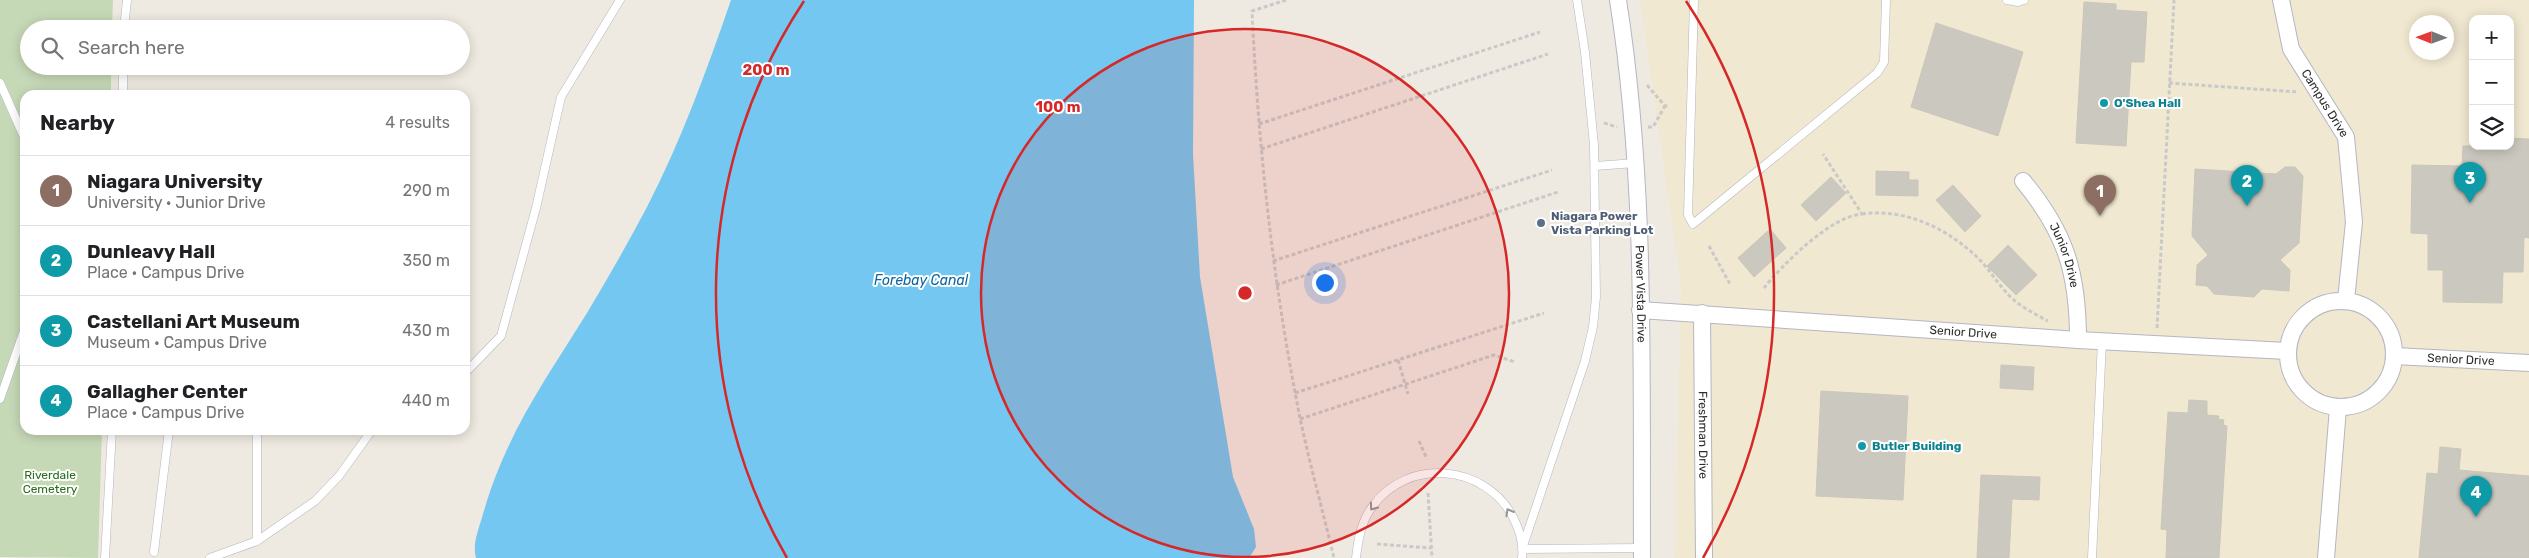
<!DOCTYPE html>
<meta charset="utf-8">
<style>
:root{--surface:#fff;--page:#f2f2f2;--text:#202124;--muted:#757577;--line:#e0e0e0;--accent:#0b8043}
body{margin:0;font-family:Rubik,sans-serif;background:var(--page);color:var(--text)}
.controls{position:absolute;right:15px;top:15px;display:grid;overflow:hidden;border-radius:10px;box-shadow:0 2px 12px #0003}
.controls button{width:45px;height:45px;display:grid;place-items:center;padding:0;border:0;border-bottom:1px solid var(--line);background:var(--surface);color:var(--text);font:25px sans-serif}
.compass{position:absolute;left:2409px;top:15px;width:45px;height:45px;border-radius:50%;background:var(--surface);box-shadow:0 2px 12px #0003;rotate:271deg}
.you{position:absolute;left:1324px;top:282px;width:18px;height:18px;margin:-12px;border:4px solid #fff;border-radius:50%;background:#1a73e8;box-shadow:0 0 0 8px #1a73e833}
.badge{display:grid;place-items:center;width:32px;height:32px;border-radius:50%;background:var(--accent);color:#fff;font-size:16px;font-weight:700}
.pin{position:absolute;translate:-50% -41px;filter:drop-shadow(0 1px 2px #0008)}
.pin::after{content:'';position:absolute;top:26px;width:18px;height:15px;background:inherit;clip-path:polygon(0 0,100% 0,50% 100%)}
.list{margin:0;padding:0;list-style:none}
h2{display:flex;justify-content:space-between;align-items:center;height:65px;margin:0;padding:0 20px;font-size:21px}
h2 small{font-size:16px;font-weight:400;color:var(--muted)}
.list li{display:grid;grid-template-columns:32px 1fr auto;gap:15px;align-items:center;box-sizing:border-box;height:70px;padding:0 20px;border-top:1px solid var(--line)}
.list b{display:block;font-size:19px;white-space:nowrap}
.list p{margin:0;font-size:16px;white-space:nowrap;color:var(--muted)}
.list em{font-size:16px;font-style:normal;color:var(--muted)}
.icon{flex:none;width:28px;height:28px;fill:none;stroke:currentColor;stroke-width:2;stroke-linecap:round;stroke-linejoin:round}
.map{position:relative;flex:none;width:2529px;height:558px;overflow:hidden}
.search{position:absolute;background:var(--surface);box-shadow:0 2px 12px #0003;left:20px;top:20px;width:450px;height:55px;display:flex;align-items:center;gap:12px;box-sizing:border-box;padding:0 18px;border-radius:28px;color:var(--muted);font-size:19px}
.panel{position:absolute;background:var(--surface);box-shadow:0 2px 12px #0003;left:20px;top:90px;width:450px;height:345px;border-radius:15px}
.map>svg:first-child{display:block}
</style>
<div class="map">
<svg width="2529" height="558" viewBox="0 0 2529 558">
<rect width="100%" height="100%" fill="#efeae1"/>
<path fill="#f0e8d0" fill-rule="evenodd" d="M1640,0H2529V558H1675L1681,286ZM2473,19H2510V146H2473ZM2416,22H2446V52H2416Z"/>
<path fill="#c6d9b7" d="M0,0H113L112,29H29V66H111V95H25V430H102L98,558L0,557Z"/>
<path fill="#74c7f1" d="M731,0H1194L1193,154L1200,277L1233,477L1254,529L1256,547L1249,558H476C472,543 479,529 483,514C506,434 544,382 587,313C608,278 628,243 647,207C681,141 707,70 731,0Z"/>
<path fill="#cbc8bf" stroke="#cbc6ba" d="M2084,2L2116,4V10L2147,12L2144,62H2131L2126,146L2076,143Z
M1936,23L2023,52L1998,136L1911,107Z
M2510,138L2529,139V238L2524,237L2523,272H2503L2502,303L2443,302V270H2428V234L2411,233L2412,165L2462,166L2463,146H2510Z
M2285,167H2295L2303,176L2299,243L2280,260L2290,270L2289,291L2262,289L2254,297L2214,294L2207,286L2196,285L2197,265L2208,255L2192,236L2195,169L2276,174Z
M1876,171L1909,172V180H1918V196L1876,195Z
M1831,177L1846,193L1816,221L1801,205Z
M1953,185L1981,216L1965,232L1936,200Z
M1770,229L1786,248L1754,277L1738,258Z
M2008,245L2037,275L2016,295L1987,266Z
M2001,365L2034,367L2033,390L2000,388Z
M1821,391L1908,396L1903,500L1816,496Z
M2189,400L2207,401V415L2219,416L2218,419L2224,420L2223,425L2227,426L2219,558H2166L2167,530L2161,529L2168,412L2188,413Z
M2440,447L2461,449L2459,470L2529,476V558H2419L2427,473L2438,474Z
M1981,475L2040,477L2039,500L2012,499L2009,558H1977Z"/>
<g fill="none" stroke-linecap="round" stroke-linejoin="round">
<defs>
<path id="lane" d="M1577,0L1585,52L1594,145L1596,297L1593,327L1585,361L1522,549L1642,548
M1694,0L1688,215L1693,224L1877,73L1884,62L1886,0
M2007,0L2018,2L2024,0
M124,29L127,0
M0,83L25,139
M123,95V66
M1595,166L1635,163
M465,373L501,336L536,208L561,97L620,0
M0,399L25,328
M257,430V541
M154,552L169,430
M105,558L112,430
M210,558L257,541L315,501L339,476L372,430
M1356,558C1358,540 1361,522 1372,507C1407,457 1485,464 1513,517C1519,529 1524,544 1522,558
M2092,558L2102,341"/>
<g id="street">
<path id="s1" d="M1618,0C1647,184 1641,372 1642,558"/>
<path id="s2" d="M2281,0L2291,49L2346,137L2354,222L2346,300"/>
<path id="s3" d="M2023,181C2066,233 2078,273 2078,340"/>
<circle cx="2341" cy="354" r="53"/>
<path id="s4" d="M1640,310L2078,340L2287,351"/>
<path id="s5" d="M1702,313L1704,558"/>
<path id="s6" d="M2395,356L2529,363"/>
<path d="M2326,558L2338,408"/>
</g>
</defs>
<use href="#lane" stroke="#b4b6c1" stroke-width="9"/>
<use href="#street" stroke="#b4b6c1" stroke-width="18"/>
<path stroke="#c9c9c9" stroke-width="3" stroke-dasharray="4 2.5" stroke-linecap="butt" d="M1286,0L1252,11C1258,139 1271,266 1295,392C1305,448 1321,503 1334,558
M2169,83L2298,92
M1647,85L1665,106H1668
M1604,123L1617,127
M1259,124L1540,32
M1648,127H1653L1665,106
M1261,149L1548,54
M1862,214C1906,208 1949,229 1980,260C1992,273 2001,289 2015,301C2025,309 2037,315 2048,321
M1709,246L1730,284
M1273,261L1552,170
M1276,285L1558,192
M1764,288C1783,264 1831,216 1862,214L1823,154
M2157,328L2174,0
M1398,360L1408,394
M1295,393L1544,313
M1300,419L1494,355L1515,362
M1419,441L1427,459
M1428,493L1432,558
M1377,544L1431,548"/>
<use href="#lane" stroke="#fff" stroke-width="8"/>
<use href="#street" stroke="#fff" stroke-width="16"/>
</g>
<defs><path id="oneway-chevron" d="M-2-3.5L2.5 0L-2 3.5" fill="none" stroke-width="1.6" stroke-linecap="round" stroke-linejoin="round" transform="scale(1.25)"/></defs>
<g stroke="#969696">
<use href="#oneway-chevron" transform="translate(1373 507) rotate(126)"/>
<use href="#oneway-chevron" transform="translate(1509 512) rotate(-120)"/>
</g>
<circle cx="1245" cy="293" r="264" fill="#d62828" fill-opacity=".12"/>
<g fill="none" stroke="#d62828" stroke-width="2.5">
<circle cx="1245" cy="293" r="264"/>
<path d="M787 558A529 529 0 0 1 804 1M1686 1A529 529 0 0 1 1703 558"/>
</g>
<g fill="#0f9aa8" stroke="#fff" stroke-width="2">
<circle cx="2104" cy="103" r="5"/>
<circle cx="1862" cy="446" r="5"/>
</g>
<circle fill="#5c6f8a" stroke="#fff" stroke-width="2" cx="1541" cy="223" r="5"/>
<g text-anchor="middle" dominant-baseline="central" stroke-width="4" stroke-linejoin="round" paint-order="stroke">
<g font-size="12" font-weight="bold" fill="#0d838f" stroke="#fff" text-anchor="start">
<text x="2114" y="103">O'Shea Hall</text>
<text x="1872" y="446">Butler Building</text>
</g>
<g font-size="12" fill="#2e2e2e" stroke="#fff">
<text stroke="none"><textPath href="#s2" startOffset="114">Campus Drive</textPath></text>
<text stroke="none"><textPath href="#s3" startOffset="86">Junior Drive</textPath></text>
<text stroke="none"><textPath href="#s1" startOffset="295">Power Vista Drive</textPath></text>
<text stroke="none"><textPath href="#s4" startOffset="324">Senior Drive</textPath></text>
<text stroke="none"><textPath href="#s6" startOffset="66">Senior Drive</textPath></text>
<text stroke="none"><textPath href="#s5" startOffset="122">Freshman Drive</textPath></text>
</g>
<g font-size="12" font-weight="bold" fill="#4e5e75" stroke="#fff" text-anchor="start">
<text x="1551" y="216">Niagara Power<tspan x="1551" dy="14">Vista Parking Lot</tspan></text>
</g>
<g font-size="12" fill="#266e1a" stroke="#fff">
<text x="50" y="475">Riverdale<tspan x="50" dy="14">Cemetery</tspan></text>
</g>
<g font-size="14" font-style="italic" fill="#0c65a3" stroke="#fff">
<text x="921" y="280">Forebay Canal</text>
</g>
</g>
<circle cx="1245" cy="293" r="8" fill="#d62828" stroke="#fff" stroke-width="2.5"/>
<g font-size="15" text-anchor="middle" font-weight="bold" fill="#d62828" stroke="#fff" stroke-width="4" stroke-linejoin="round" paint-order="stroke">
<text x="766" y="75">200 m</text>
<text x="1058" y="112">100 m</text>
</g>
</svg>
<div class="controls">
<button>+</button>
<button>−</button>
<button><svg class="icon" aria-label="layers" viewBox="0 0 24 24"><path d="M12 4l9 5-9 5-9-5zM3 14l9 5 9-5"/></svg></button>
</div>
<svg class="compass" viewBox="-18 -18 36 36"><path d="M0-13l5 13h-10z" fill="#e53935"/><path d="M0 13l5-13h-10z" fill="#757577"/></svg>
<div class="you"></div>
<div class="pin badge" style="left:2100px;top:216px;background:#8d6e63">1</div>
<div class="pin badge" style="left:2247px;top:206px;background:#0f9aa8">2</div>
<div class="pin badge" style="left:2470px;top:203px;background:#0f9aa8">3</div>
<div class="pin badge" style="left:2476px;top:517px;background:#0f9aa8">4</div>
<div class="search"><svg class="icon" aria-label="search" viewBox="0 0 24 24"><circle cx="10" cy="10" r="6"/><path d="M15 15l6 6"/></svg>Search here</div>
<section class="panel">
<h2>Nearby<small>4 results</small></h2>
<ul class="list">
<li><span class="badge" style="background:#8d6e63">1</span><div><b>Niagara University</b><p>University · Junior Drive</p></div><em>290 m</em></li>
<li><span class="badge" style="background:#0f9aa8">2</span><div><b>Dunleavy Hall</b><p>Place · Campus Drive</p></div><em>350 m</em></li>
<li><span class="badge" style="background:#0f9aa8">3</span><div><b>Castellani Art Museum</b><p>Museum · Campus Drive</p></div><em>430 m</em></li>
<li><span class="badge" style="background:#0f9aa8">4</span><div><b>Gallagher Center</b><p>Place · Campus Drive</p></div><em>440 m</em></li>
</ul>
</section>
</div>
